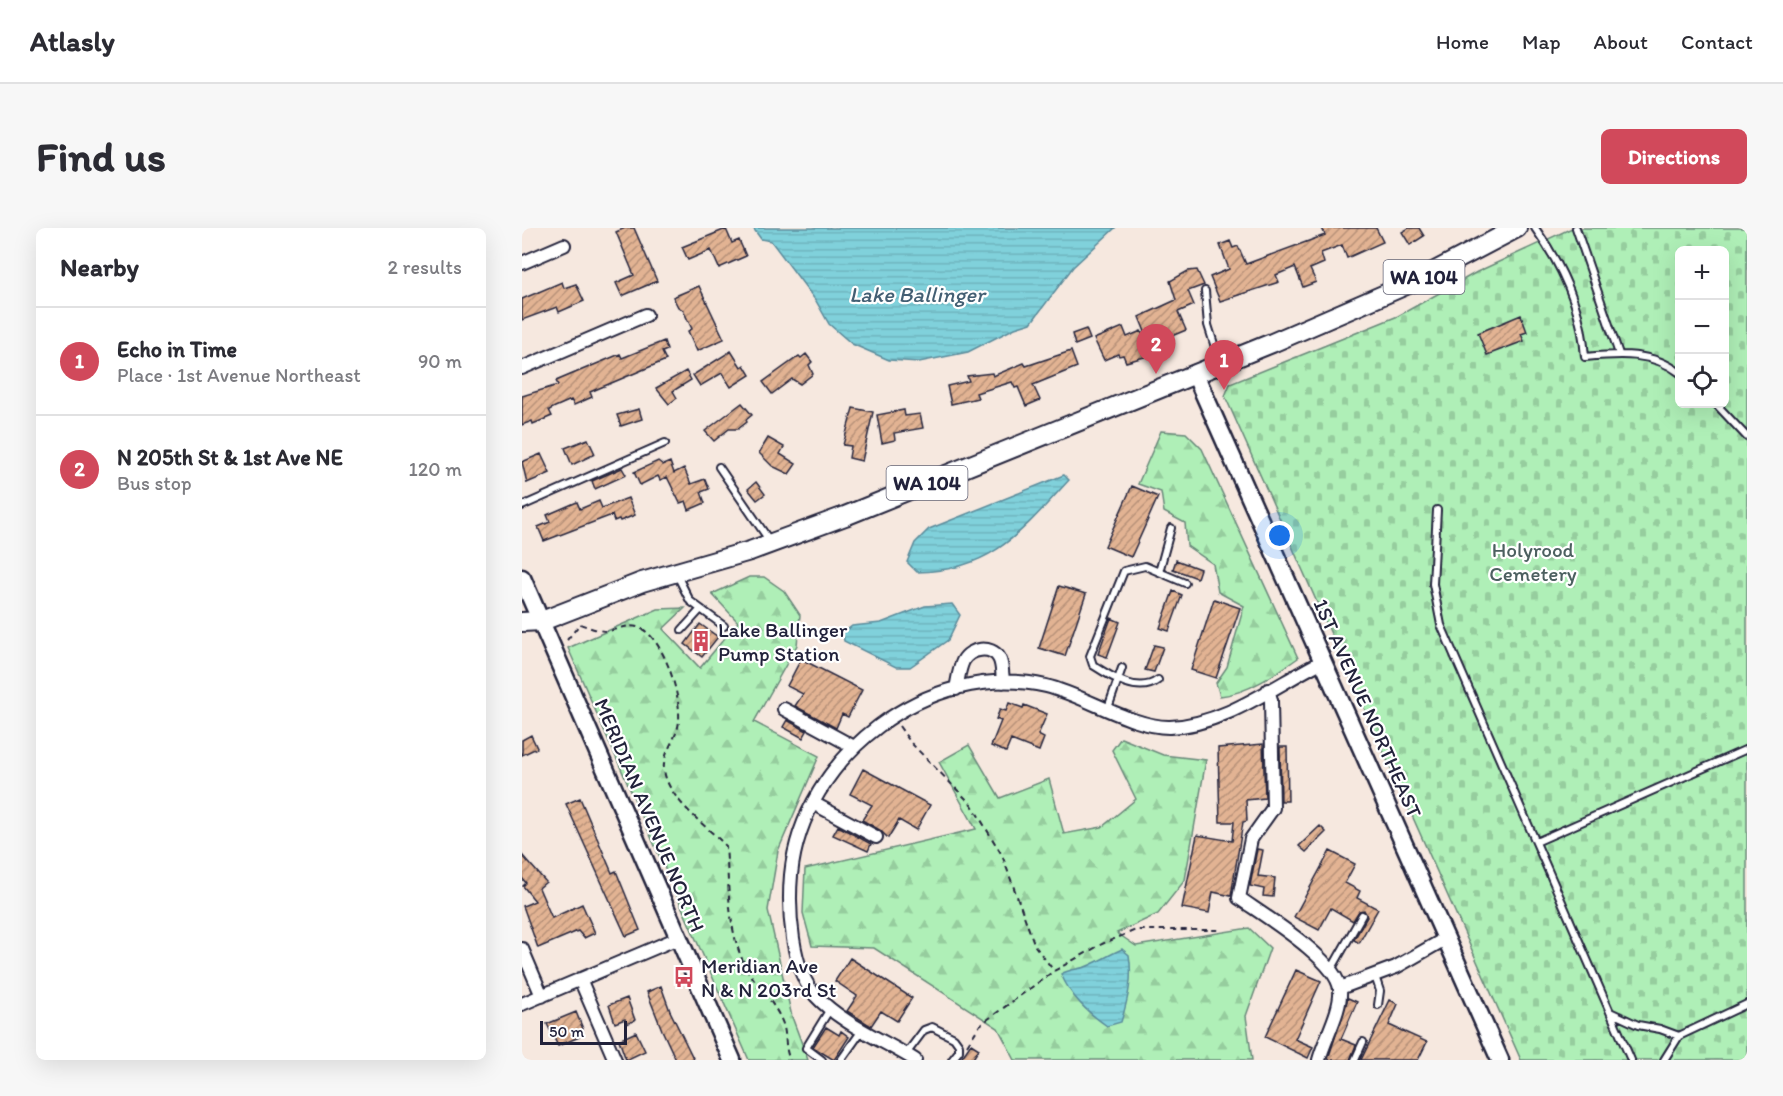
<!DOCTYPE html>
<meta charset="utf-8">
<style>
:root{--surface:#fff;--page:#f7f7f7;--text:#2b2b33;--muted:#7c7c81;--line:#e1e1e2;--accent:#d1495b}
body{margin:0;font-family:Itim,sans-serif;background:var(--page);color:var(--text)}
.controls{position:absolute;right:18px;top:18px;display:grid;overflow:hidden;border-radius:9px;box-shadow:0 6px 24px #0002}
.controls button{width:54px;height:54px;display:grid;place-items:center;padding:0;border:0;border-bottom:2px solid var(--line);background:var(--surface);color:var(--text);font:30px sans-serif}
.scale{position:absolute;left:18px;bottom:15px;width:87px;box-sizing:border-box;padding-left:6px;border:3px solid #22223b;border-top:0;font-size:16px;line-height:21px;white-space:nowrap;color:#22223b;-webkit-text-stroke:4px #fff;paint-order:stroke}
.you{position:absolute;left:758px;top:308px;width:21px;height:21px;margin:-15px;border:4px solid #fff;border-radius:50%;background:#1a73e8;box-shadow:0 0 0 9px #1a73e833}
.badge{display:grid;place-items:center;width:39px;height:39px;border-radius:50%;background:var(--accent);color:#fff;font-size:20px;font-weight:700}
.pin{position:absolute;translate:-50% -50px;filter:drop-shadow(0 2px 3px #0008)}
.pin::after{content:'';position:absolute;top:32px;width:21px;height:18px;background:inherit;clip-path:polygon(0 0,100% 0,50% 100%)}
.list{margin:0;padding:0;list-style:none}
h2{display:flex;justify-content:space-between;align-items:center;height:78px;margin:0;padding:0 24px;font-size:26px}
h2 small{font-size:20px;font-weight:400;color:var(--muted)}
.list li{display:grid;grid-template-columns:39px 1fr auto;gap:18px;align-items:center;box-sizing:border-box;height:108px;padding:0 24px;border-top:2px solid var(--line)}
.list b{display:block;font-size:22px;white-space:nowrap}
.list p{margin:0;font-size:20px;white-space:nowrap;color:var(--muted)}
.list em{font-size:20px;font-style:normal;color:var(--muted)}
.icon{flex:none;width:33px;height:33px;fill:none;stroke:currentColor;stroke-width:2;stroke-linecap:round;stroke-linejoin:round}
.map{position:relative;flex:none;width:1225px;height:832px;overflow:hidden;border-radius:9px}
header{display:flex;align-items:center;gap:36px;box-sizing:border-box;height:84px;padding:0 30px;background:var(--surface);border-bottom:2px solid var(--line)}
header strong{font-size:28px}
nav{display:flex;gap:33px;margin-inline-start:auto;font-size:21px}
.intro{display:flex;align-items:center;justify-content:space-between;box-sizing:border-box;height:144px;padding:0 36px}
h1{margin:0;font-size:42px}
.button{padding:15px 27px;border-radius:9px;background:var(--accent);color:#fff;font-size:21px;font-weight:700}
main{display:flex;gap:36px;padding:0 36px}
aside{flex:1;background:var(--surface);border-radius:9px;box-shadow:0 6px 24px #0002}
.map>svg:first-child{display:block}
</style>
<header>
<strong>Atlasly</strong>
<nav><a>Home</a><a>Map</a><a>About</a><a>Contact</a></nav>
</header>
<div class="intro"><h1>Find us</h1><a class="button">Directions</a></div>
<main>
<aside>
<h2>Nearby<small>2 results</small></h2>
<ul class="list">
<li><span class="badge">1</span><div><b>Echo in Time</b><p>Place · 1st Avenue Northeast</p></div><em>90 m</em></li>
<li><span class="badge">2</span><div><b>N 205th St &amp; 1st Ave NE</b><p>Bus stop</p></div><em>120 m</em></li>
</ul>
</aside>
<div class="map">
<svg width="1225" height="832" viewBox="0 0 1225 832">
<defs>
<pattern id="forest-firs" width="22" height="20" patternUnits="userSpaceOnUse" patternTransform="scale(1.5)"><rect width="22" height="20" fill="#afefb7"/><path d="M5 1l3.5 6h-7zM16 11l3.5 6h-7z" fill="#96cd9e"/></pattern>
<pattern id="cemetery-stones" width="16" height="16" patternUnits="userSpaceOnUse" patternTransform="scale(1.5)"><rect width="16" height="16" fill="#afefb7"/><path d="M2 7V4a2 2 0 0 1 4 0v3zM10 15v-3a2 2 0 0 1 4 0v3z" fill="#96cd9e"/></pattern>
<pattern id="water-rules" width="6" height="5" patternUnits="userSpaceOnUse" patternTransform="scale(1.5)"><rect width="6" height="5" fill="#80d1db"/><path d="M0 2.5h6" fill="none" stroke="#6eb3bd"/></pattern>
<pattern id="building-hatch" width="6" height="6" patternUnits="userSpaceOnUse" patternTransform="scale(1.5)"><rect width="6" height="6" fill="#e2b393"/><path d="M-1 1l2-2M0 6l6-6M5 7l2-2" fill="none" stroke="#b79179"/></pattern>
</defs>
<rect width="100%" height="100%" fill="#f6e8df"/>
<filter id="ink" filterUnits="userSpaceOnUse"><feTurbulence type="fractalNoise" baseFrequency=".0167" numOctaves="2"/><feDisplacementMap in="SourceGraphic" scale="12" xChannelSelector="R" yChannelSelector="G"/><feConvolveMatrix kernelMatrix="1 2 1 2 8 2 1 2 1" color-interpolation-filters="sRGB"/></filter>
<g filter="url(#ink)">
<path fill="url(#forest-firs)" stroke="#688879" stroke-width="1.5" d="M639,203L664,205L680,221L776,430C755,445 725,466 698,468L694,455L705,439L722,378L696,364L691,336L665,318L663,295L642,284L639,264L616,256Z
M227,349H242L262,363L278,387L275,417L232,494L297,528L256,623L246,682L270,789L286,832H227L46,420L136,381L163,380L141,401L178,440L216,394L190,366Z
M599,510L641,527L684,532L663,652L636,686L595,705L614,718L727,700L748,720L724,788L730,832H493L476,800L352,720L290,718L281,685L283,641L454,601L417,534L447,517L478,570L527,551L542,606L580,599L614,571L590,522Z"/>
<path fill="url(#cemetery-stones)" stroke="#688879" stroke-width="1.5" fill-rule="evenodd" d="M1050,0H1225V832H999L703,168L708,156L876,88L955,44ZM1158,22H1202V176H1158Z"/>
<path fill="url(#water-rules)" stroke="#5a8b9b" stroke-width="1.5" d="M231,0H593L551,39L509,95L493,100L446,124L397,134L367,132L330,116L307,96L294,73L249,13L239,11Z
M542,247L547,252C500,303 470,343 395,344L385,334L393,315L407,301Z
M430,376L438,387L426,412L388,439H374L322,413L321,405L330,398L359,395L403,378Z
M600,721L607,727C611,750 606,771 599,794L585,798C565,784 549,769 539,746C549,740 559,742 568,737C579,732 589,726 600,721Z"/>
<path fill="url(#building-hatch)" stroke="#22223b" stroke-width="1.5" d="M103,0H112L135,53L100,68L94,55L112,47L94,4Z
M800,0H854L861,14L825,30L820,17L799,25L802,35L788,41L794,54L781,59L773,39L754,47L757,54L698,73L688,49L707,41L698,17L708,13L711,20L716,18L724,36L803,7Z
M887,0H897L902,8L888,17L880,4Z
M204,1L210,15L217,12L224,28L197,40L189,22L166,32L160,19Z
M675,42L682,57L666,63L672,77L656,84L664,102L645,110L641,99L624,106L617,89L654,72L648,53L666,43Z
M40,54L42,60L54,56L62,73L37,84L35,79L0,92V71Z
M177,58L202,111L175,123L166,103L170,101L161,82L156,79L151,69Z
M999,87L1005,104L999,106L1002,113L965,127L956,105Z
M601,99L605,109L619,103L627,121L624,123L626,128L604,134L601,127L597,128L596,126L582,132L572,111Z
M564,101L568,111L553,117L550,106Z
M142,113L145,122L140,124L144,132L68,164L70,169L52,177L49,172L33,179L27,182L30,188L11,196L10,193L0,197V168L36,157L34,153L98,126L100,130Z
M209,123L219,139L222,137L228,147L209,159L200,145L178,158L171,147Z
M549,123L555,139L511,157L518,172L504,178L496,159L493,160L490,154L454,165L456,170L429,176L425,158L447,153L445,148L470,145L471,148L502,135L504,138Z
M284,126L290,134L287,137L291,146L278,156L270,151L250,166L241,154L277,128L279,130Z
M164,143L169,152L151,163L155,170L147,176L134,160Z
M220,175L230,187L224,192L225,194L216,201H207L192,213L183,203Z
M331,180L351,184L340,233L327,230L329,218L321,217Z
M117,181L120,191L99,198L95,187Z
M382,182L383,188L398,186L401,200L372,205L373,212L360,215L355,187Z
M246,210L262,219L258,226L274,236L267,246L250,238L237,225Z
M66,211L73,226L50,237L43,220Z
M19,226L28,245L5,255L0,234Z
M136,233L141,237L148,234L152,245L162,240L169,256L183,251L187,261L179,264L183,275L167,282L164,273L158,275L145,249L138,252L136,248L118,257L112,244Z
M100,240L104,247L73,261L70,253Z
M234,254L243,266L235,272L226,261Z
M610,258L636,269L609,329L583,318Z
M106,270L113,287L98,293L97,291L92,293L90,287L22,313L16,299L28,294L25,287L55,274L58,281L77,273L80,280Z
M654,332L678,341L675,350L651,341Z
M537,358L564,366L543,428L517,420Z
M651,363L660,367L647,403L638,400Z
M692,371L718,380L694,450L669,442Z
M589,390L598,394L585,429L576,426Z
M178,396L196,409L180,429L163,416Z
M632,417L641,419L632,444L623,442Z
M279,431L340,462L326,489L320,486L314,500L273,478L281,466L265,458Z
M487,475L501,480L502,477L525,486L516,507L522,510L517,523L489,512L484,524L469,518L479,493L474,491L478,481L484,483Z
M265,492L285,503L281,510L261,499Z
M9,507L15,520L0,527V512Z
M741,516L743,570L724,572L725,593L721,594L709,668L691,664L687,685L660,680L675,607L710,613L712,594H698L696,520Z
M758,519H765L766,573H759Z
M341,541L408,577L394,602L377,592L366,610L358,602L340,592L350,577L328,566Z
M58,570L90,645L94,643L118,702L104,708L44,576Z
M316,598L349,616L346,623L311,607Z
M798,598L804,604L784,624L777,618Z
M735,621L741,622L736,648L753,650L751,669L741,668L742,661L728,658Z
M808,623L833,636L823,655L838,663L835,670L856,681L837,715L832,712L845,689L842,682L837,683L831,693L809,680L797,702L772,689Z
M0,627L24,654L17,660L30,690L60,676L73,705L62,710L56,703L16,720L1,678L13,673L1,658L4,655L0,650Z
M328,730L390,770L375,793L359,783L349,798L325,783L335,768L313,753Z
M774,742L799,753L773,811L791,819L786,830L743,809Z
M139,758L148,783L172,832H154L140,802L125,764Z
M105,770L113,792L105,796L103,791L93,795L87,777Z
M826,770L835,774L819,811L834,817L828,832H808L806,831Z
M868,772L876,776L867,797L905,814L896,832H839Z
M54,784L61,801L55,804L57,809L36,818L25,796Z
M304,799L317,807L319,803L327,809L312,832L291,819Z
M114,804L123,823L104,832L97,812Z
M449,816L457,821L450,832H438Z"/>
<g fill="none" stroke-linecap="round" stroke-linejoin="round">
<defs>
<path id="lane" d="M1013,0C1041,39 1060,81 1063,129C1097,126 1130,123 1158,145
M1054,0L1097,126
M683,63L686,97L698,135
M1194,176L1225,209
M197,239L247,312
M0,278L143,215
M915,282L911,356L919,397L1109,832
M637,344L649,300
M155,347L168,373L202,398
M160,402L179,381
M636,452C616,467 588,448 571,437L568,428L602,343L623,338L663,355
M586,480L600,440
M1014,614L1225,521
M809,742L840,687
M853,748L858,763L856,777
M1088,784L1116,797L1138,801L1157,808
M384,826L402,802L410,799L432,810L437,817V823L430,832
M300,832L284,820L308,781
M319,832L341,801
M833,832L841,814
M1142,832L1157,808L1225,776"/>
<path id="street" d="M0,35L42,17
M0,140L124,87
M434,461C436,452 437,441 441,433C448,420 469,417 477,430C481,437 480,447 481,454
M746,462L749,472L751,580L729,611L717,670C741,687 816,732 818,762C820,781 802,812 797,832
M262,481L332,519
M291,575L354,609
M0,721L20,768
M58,751L93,832
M818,760L874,739L923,711
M0,776L156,710
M393,832C361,812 320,796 294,768C269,742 266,681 269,647C280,529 407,431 524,458C562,467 611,500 648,499C703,497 753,457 801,433"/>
<path id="secondary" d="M673,146L978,832
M0,350L210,832"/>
<path id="primary" d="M0,394L20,393L120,354L228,323L323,288L750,115L898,51L995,0"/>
</defs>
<use href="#lane" stroke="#22223b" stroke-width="10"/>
<use href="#street" stroke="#22223b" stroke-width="16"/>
<use href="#secondary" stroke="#22223b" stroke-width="21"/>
<use href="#primary" stroke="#22223b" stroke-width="22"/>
<path stroke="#22223b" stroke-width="2" stroke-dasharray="6 4.5" stroke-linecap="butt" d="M45,412L58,396C66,399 76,403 85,403C98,402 107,394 120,401C143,413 162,474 156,499C153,512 140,527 142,542C146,572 184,597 204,618C207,655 205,703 223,737C234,758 253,774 261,796C265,808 262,819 268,832
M377,498L389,515L450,577L480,627L513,718L532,743
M445,817L458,797L532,743L580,716L614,702H698"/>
<use href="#lane" stroke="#fff" stroke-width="6"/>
<use href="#street" stroke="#fff" stroke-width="12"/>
<use href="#secondary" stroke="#fff" stroke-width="16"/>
<use href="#primary" stroke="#fff" stroke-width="18"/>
</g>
</g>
<defs>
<symbol id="building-bare" viewBox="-9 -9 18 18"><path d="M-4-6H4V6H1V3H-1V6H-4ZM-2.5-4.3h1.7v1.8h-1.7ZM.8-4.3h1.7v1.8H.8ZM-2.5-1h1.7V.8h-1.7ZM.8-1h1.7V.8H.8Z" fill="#d1495b" stroke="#fff" stroke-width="2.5" paint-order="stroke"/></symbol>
<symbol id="bus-bare" viewBox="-9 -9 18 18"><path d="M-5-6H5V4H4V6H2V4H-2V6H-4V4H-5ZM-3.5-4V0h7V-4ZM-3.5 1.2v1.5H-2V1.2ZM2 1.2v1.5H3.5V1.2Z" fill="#d1495b" stroke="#fff" stroke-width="2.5" paint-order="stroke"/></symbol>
</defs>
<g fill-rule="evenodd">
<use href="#building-bare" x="164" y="398" width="30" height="30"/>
<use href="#bus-bare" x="147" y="734" width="30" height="30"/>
</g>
<g text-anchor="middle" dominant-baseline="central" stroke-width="4.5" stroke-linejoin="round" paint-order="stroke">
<g fill="#fff" stroke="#646476" stroke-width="1.5">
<rect x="861.5" y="32" width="81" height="34" rx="4.5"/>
<rect x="364.5" y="238" width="81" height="34" rx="4.5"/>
</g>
<g font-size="20" font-weight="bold" fill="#22223b">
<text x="902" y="49">WA 104</text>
<text x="405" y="255">WA 104</text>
</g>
<g font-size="21" fill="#4c6060" stroke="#fff">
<text x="1011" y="321">Holyrood<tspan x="1011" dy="24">Cemetery</tspan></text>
</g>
<g font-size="21" fill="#22223b" stroke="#fff" text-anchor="start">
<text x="196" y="401">Lake Ballinger<tspan x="196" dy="24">Pump Station</tspan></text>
<text x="179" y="737">Meridian Ave<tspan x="179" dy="24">N &amp; N 203rd St</tspan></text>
</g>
<g font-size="21" fill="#22223b" stroke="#fff">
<text transform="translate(846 480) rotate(66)">1ST AVENUE NORTHEAST</text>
<text transform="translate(128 587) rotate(67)">MERIDIAN AVENUE NORTH</text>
</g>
<g font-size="22" font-style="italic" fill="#435f73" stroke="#fff">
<text x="395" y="66">Lake Ballinger</text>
</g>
</g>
</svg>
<div class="controls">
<button>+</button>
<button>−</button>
<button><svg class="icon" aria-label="locate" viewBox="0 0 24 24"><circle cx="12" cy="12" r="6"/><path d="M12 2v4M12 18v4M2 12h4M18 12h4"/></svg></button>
</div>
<div class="scale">50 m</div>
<div class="you"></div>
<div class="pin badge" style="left:702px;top:162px">1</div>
<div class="pin badge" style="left:634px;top:146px">2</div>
</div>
</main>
